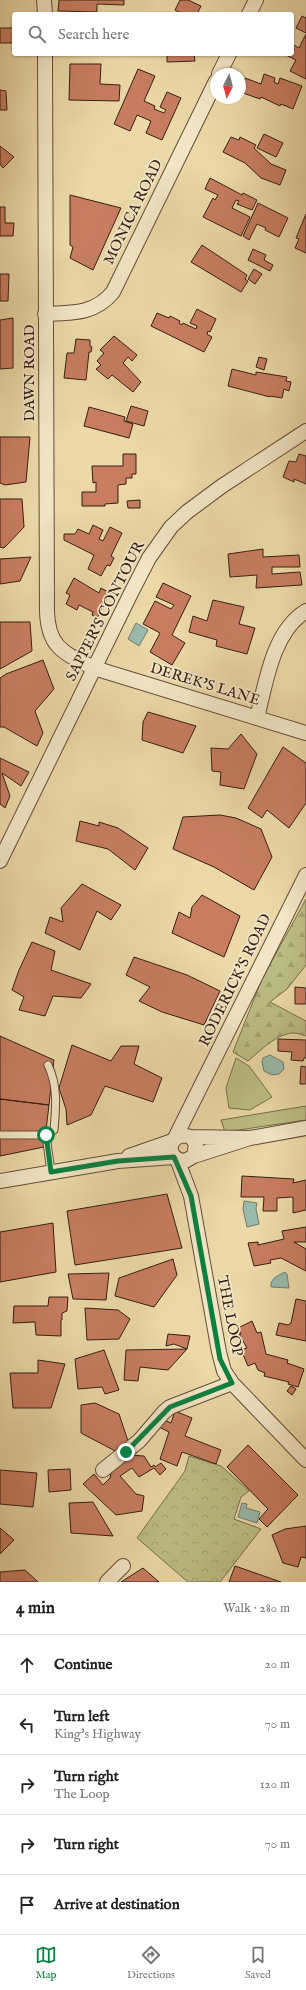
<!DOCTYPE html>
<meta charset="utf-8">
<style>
:root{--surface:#fff;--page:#f2f2f2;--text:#222;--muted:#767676;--line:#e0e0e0;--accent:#0b8043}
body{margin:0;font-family:"IM FELL English",serif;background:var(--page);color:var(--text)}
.compass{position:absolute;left:210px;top:68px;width:36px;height:36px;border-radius:50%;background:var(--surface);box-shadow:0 1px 3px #0004;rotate:186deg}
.stop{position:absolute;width:12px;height:12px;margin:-9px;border:3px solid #0b8043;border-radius:50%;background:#fff}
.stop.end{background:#0b8043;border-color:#fff;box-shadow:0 1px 4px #0008}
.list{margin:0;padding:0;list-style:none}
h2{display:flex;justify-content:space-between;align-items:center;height:52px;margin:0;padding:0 16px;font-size:17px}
h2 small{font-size:13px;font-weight:400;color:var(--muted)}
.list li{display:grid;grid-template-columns:26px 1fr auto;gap:12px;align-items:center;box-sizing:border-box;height:60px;padding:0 16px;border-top:1px solid var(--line)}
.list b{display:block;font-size:15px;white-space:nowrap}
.list p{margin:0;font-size:13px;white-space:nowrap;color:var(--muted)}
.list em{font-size:13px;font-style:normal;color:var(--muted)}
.icon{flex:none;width:22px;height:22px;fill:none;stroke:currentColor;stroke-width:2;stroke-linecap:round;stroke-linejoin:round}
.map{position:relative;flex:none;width:306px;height:1582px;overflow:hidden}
.search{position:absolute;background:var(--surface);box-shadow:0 1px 3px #0004;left:12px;right:12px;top:12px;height:44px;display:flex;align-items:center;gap:10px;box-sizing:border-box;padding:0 14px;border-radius:4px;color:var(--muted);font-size:15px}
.sheet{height:352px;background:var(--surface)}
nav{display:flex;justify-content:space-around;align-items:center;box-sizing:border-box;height:56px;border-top:1px solid var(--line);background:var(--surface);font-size:11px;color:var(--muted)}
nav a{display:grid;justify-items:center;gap:2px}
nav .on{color:var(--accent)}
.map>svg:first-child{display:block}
</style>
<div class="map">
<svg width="306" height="1582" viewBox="0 0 306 1582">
<defs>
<pattern id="forest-firs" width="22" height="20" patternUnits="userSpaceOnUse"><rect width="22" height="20" fill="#bcbe84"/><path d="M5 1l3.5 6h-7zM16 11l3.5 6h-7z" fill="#a2a371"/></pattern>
<pattern id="park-crowns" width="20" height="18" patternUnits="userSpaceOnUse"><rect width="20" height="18" fill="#bcbe84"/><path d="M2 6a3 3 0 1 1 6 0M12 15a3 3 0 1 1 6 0" fill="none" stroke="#a2a371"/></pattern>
</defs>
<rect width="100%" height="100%" fill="#ecd9a8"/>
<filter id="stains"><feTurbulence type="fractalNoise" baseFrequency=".005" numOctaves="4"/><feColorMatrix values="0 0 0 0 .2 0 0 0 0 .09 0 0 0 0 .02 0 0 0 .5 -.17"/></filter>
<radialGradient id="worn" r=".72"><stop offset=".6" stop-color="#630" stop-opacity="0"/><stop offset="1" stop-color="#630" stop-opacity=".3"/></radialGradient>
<path fill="#bcbe84" stroke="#796e4d" d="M236,1058L249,1066L272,1097L250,1110L229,1108L226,1088Z
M306,1106V1120L225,1132L221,1120Z"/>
<path fill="url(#forest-firs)" stroke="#796e4d" d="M306,899V965L287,989L270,1002L306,1021V1036C302,1035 298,1033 294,1033C277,1033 260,1051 248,1061L233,1052L262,979Z"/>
<path fill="url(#park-crowns)" stroke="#796e4d" d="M189,1456L221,1466L249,1491L241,1497L234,1519L261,1529L220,1582H188L137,1538L185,1471Z"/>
<path fill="#99baac" stroke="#717c70" d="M136,623L148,630L139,646L128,639Z
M270,1055L283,1062L284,1069L279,1074L272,1075L264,1071L262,1062L263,1058Z
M244,1201L257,1203L256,1209L259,1224L247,1227L243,1209Z
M285,1272L287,1274L289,1288L271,1287C270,1278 278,1276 285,1272Z
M242,1503L247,1504L246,1508L260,1512L257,1523L238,1517Z"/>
<path fill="#c87d61" stroke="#361e16" d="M59,0H124V5L97,4V12L58,11Z
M180,0H188L201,6L197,14H183L175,10Z
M302,16L306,18V33L296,28Z
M0,28H14V43H0Z
M306,34V79L290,71L296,60L286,55L292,54V44L299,48Z
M167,54H194L195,61L167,62Z
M70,64H101L100,84L120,85L119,101L69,100Z
M138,69L155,76L144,101L155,106L154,109L164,113L166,110L160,107L167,92L181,98L162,140L146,133L151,121L137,115L130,131L114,124Z
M264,74L275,78L274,82L278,84L280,78L302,86L293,109L281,104L280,106L261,97L260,99L240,92L245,78L261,84Z
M0,90L6,91L7,110H0Z
M264,134L283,143L276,157L257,148Z
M231,137L239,140L240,137L256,145L254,148L271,164L286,170L280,185L261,178L245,163L223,152Z
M0,146L14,157L3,168L0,164Z
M210,178L242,195L243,193L257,200L252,210L237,204L239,201L236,200L232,208L250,217L241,236L203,217L213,198L215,200L218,195L205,189Z
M70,195L121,208L93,270L70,258L73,247L70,245Z
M258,203L288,218L279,237L265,230L266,228L257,224L249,240L243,236Z
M0,207H5V223H14L13,236H0Z
M306,214V253L295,248L299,239L296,238Z
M202,245L247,275L245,279L248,281L241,292L191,262Z
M253,249L266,255L264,260L273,265L270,271L248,260Z
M254,269L262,274L255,284L248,279Z
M0,274H9L8,301H0Z
M197,309L216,319L210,332L208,331L207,334L212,337L204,352L151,326L157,313L169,318L170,316L180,321L179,323L182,325L183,323L196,329L197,326L190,323Z
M13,318V368L0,369V320Z
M114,336L137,355L132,361L128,357L123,363L141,382L133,392L112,375L108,379L96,369L101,365L97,361L104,353L100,350Z
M76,339L90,340V346L92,347L91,352H89L86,380L64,378L67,353H74Z
M259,357L267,359L264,370L256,367Z
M232,369L256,375V372L287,377L286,381L291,382L289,391L284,389L282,398L270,396V397L228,386Z
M131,406L148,411L144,426L126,421Z
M89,407L125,417L124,421L133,424L129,438L84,426Z
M0,437H30L26,482L5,485L0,483Z
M123,454H136V474H132V478H126V484L118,485V503L105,504V506H82V492H96V482L93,483L92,466H123Z
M299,454L306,456V484L294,479V482L283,477L289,461L296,462Z
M0,499H22L24,527L4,548L0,547Z
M140,500V508H128L127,501Z
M93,525L103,530L99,539L103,541L110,527L122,533L111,556L114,558L110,566L107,565L101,576L88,569L94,555L64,540V534H75L78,529L89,534Z
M263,549V557L299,555L300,567H272V574L300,572L302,585L256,588L257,575L230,577L228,554Z
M31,557L20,581L0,584V559Z
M74,578L99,593L101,588L110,593L97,618L92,615L93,612L79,605L77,610L66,604L70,595L66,593Z
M163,583L191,596L172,635L185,643L172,665L150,652L160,633L143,624L155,601L171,609L174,605L156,597Z
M213,600L244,607L239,624L255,628L247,654L216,646L217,640L189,632L193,616L207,621Z
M0,622H30L32,651L0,669Z
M43,660L54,689L35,711L43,733L37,746L4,727H0V678L6,674Z
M148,712L196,726L183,753L142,740L143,722Z
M241,734L257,754L244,789L220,785L221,772L212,771L211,748L228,749Z
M283,747L306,763V803L289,828L267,810L262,818L248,808Z
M0,758L29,772L21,786L2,773L10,796L5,808L0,804Z
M220,815L236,818L261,829L272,857L254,890L214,867L173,849L183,817Z
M80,821L99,826V822L118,828L148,848L135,870L108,849L76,841Z
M82,884L121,905L111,920L97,911L80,950L45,933L50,917L63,922L61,908Z
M202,895L240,916L224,957L172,933L179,912L190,918L192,907Z
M32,942L55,951L51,970L91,984L81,998L53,996L45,1016L19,1010L24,997L12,990L19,970Z
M134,957L187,975L220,991L204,1025L162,1012L139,1001L150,987L126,975Z
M295,987L306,988V1004H295Z
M0,1036L54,1060L49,1105L0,1099Z
M278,1039L306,1040V1058H304L303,1061L291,1060L292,1052L278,1051Z
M72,1045L111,1061L121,1046H139L134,1064L162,1078L153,1102L105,1086L91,1115L67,1125L66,1109L59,1088Z
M301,1066L306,1067V1084H300Z
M0,1099L49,1105L44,1147L0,1156Z
M242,1176L294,1179L293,1183L306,1180V1210L293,1213V1197L277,1198V1211H263L264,1197H241Z
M167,1194L182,1248L75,1265L67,1211Z
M53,1223L56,1272L0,1282V1232Z
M306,1227V1242H294L306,1249V1271L281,1258L270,1260L271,1263L254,1266L248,1243L258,1242V1245L284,1239L282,1231Z
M173,1259L177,1275L154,1307L115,1296L119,1278Z
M109,1273L106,1300L73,1299L68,1274Z
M49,1297H68L67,1311L62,1313V1320H61V1336L36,1335L35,1322L13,1323L14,1306H48Z
M296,1299L306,1301V1341L276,1335L279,1323L288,1325L291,1323Z
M85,1308L118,1310L130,1319L119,1339L87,1340Z
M252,1321L257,1333L261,1332L266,1354L288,1360L287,1363L304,1369L298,1387L288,1384L289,1382L264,1376L265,1373L258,1370L255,1363L248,1366L241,1350L247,1348L239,1334H241L238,1328Z
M168,1334L190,1336L187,1349L174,1344L166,1346Z
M187,1349L168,1370L140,1367L138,1381L124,1380L126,1350Z
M104,1350L119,1390L105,1394L102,1387L78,1389L75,1359Z
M38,1360L65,1364L51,1408H13L10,1373H38Z
M291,1386L296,1389L292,1395L287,1391Z
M95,1403L119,1414L129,1444L119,1453L81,1433V1405Z
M175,1411L192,1418L185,1436L221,1450L216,1464L182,1452L177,1466L160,1459L169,1432L159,1427L164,1420L171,1423Z
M248,1445L298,1495L267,1527L259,1519L268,1509L227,1467Z
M128,1455L144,1456L151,1467L154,1465L155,1467L161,1463L166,1469L160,1475L154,1468L139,1477L132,1468L120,1476L136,1494L144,1496L142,1511L116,1515L83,1484L94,1474L103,1485L110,1478L112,1467Z
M70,1469L71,1490L49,1492L48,1470Z
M0,1470L37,1473L33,1507L0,1504Z
M93,1502L113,1536L71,1533L69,1503Z
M306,1526V1558L301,1557L298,1567L283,1563L272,1535L285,1529Z
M0,1528L14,1540L0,1554Z
M235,1566L281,1582H229Z
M143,1568L159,1582H121Z
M25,1570L38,1582H0V1572Z"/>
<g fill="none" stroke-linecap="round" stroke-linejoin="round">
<defs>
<path id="service" d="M0,1135H46L54,1130C56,1107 58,1086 48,1065
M46,1135L51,1172"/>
<path id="minor" d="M44,0L45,14
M249,14L256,0
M45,54L47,611C48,648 64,653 94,668L306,733
M219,74L229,54
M45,314C73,313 95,314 113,292L216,81
M257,718C266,682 273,631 306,611
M0,861L131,593L149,558L171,527L187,512L222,486L306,431
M191,1137L250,1138L306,1128
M175,1138L306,875
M129,1156L172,1141
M194,1156L196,1144L191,1137C168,1129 163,1160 185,1161L194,1156L250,1138
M177,1159L191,1196L219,1352L224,1371L232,1383L306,1460
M0,1181L118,1161L174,1157
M103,1470L139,1441L164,1412L170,1407L232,1383
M107,1582L123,1566"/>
</defs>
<use href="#service" stroke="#644d3a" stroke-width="9"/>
<use href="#minor" stroke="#644d3a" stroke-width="16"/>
<use href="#service" stroke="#f3e6c6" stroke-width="7"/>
<use href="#minor" stroke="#f3e6c6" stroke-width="14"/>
</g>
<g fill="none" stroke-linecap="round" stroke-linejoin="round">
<path stroke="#0b8043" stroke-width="5" d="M46,1135L51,1172L118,1161L174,1157L191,1196L220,1359L232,1383L170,1407L126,1452"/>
</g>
<g text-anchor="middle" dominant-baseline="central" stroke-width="3.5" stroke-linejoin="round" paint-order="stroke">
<g font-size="15" fill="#361e16" stroke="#f3e6c6">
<text transform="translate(133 212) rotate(-64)">MONICA ROAD</text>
<text transform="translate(29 373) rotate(-90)">DAWN ROAD</text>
<text transform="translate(105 611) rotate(-63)">SAPPER'S CONTOUR</text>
<text transform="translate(205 684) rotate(17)">DEREK'S LANE</text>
<text transform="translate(235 980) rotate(-64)">RODERICK'S ROAD</text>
<text transform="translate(230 1316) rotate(79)">THE LOOP</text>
</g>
</g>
<rect width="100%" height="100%" filter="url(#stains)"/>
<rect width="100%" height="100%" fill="url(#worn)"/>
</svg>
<svg class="compass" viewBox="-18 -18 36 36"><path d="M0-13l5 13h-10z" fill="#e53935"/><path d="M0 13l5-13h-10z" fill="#767676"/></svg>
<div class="stop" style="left:46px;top:1135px"></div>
<div class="stop end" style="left:126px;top:1452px"></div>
<div class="search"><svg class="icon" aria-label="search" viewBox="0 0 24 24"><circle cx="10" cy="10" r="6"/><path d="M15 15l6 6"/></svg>Search here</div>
</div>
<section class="sheet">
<h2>4 min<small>Walk · 280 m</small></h2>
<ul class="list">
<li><svg class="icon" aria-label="ahead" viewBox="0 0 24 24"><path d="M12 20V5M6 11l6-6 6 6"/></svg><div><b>Continue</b></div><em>20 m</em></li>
<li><svg class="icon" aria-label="left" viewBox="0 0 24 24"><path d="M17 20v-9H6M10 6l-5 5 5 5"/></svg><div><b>Turn left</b><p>King's Highway</p></div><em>70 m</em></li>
<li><svg class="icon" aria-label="right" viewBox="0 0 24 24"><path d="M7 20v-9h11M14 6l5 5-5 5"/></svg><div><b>Turn right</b><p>The Loop</p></div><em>120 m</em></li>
<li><svg class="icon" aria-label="right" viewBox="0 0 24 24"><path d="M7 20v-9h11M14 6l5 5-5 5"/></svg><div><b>Turn right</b></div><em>70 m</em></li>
<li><svg class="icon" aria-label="arrive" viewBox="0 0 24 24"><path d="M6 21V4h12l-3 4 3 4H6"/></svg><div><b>Arrive at destination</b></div></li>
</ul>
</section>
<nav>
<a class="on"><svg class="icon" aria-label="map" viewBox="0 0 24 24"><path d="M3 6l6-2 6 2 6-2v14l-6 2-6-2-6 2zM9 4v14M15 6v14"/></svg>Map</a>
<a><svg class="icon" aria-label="directions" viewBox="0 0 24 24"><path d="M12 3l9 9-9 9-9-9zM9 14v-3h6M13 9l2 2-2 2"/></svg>Directions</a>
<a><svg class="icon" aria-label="saved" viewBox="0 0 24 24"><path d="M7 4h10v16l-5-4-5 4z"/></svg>Saved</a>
</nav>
